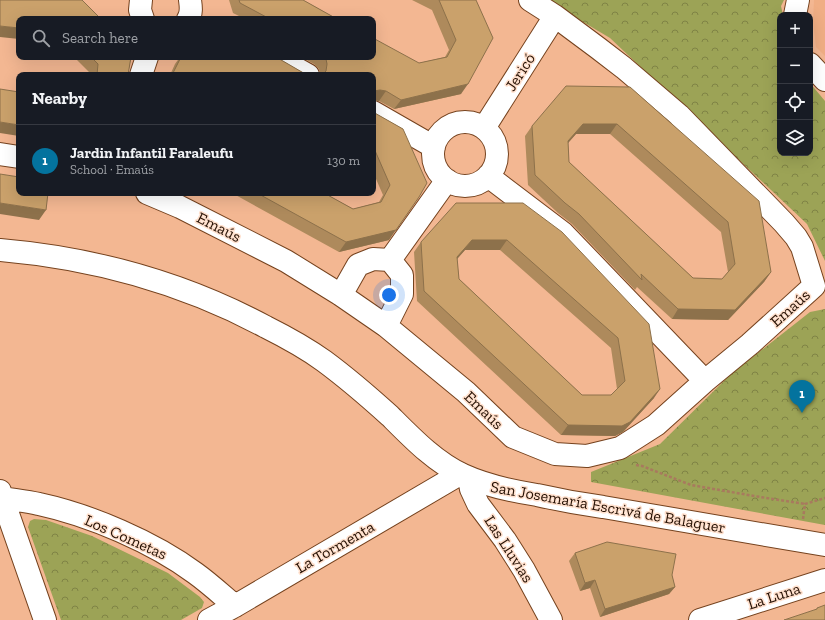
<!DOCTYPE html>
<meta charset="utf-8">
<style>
:root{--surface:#171b24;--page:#20242c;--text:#f1f3f6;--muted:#9ea1a6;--line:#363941;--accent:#04739e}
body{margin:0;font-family:"Zilla Slab",serif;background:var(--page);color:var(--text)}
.controls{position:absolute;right:12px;top:12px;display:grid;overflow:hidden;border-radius:8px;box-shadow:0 4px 16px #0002}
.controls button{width:36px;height:36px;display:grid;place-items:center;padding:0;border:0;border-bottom:1px solid var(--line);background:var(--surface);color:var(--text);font:20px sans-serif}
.you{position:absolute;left:389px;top:295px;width:14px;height:14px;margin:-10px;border:3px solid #fff;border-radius:50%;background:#1a73e8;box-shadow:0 0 0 6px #1a73e833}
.badge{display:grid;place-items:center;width:26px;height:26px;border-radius:50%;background:var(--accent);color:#fff;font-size:13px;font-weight:700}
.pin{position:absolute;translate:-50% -33px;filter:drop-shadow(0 1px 2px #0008)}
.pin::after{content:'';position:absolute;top:21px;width:14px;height:12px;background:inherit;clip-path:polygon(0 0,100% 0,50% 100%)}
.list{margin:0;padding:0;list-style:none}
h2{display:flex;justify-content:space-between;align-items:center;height:52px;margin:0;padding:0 16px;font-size:17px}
h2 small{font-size:13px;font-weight:400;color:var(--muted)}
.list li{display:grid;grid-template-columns:26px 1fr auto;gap:12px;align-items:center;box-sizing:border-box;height:72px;padding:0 16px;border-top:1px solid var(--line)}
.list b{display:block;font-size:15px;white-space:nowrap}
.list p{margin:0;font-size:13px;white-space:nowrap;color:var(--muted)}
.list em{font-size:13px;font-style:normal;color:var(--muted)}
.icon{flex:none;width:22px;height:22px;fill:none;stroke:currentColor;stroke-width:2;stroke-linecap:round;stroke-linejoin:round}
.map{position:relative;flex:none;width:825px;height:620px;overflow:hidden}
.search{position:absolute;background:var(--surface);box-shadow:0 4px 16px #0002;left:16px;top:16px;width:360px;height:44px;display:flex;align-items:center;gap:10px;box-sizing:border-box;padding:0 14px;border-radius:8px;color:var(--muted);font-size:15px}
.panel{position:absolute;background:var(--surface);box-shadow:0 4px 16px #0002;left:16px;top:72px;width:360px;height:124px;border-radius:8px}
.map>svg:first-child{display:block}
</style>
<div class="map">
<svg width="825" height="620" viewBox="0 0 825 620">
<defs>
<pattern id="forest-crowns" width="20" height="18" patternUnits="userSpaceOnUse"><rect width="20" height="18" fill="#9ca356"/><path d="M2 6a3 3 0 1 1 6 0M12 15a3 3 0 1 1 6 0" fill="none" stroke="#7f8345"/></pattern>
</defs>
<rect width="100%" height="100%" fill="#f3b792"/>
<path fill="#f0ae84" d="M814,0H825V56L816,47L813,22Z"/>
<path fill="url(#forest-crowns)" d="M546,0H784L781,6L783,15H780V153H810V83L825,101V261L807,224L668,93L610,38Z
M825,309V525L591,482V472L660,444L731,374L810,312Z
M34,519L46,520L92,536L168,573L200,597L204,602L202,608L181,620H61L28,527L30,521Z"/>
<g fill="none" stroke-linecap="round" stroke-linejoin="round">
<defs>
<path id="minor" d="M141,0L140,10L143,19
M530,0L555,16L598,48L624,68L679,115L784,223L796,237L802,247L814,286
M795,15L798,0
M188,19C192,13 191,7 190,0
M276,57L308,75
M810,64L825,80
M141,75L147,57
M373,112L434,147
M433 154a32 32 0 1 1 64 0a32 32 0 1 1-64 0Z
M484,128L555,16
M0,154L19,157
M488,176L563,233L705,381
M147,193L180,207L286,261L341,295L386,326L466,392L513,437L555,454L587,456L620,448L656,425L705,381L750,344L814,286
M390,260L447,180
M341,295L358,265L373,259L390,260L402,275V294L386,326
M469,478L471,489L478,504L505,540L524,570L551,620
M0,491L45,620
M3,498C15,500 27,501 39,504C90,515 153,542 195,573C209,583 222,595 235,606
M209,620L235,606L460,474
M700,620L825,580"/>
<path id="tertiary" d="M0,250C93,258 184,283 266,327C286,337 306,348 324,361C347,378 369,397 390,416C412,438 435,462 463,475C487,486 511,491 537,495C559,500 581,504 603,507C677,520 751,533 825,545"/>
</defs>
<use href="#minor" stroke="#75421e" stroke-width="24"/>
<use href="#tertiary" stroke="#75421e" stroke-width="24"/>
<path stroke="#a87a5e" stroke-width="2.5" stroke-dasharray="3 2" stroke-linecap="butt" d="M636,465L642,466L691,485L754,496L805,504
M803,519L805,504L825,498"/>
<use href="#minor" stroke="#fff" stroke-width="22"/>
<use href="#tertiary" stroke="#fff" stroke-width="22"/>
</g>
<path fill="#ae8a5c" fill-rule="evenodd" d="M229,0H303L337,19H245L233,13Z
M412,0H476L461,94L394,109L379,101L373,100V75H320L319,69L314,64L301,57H373L419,63L445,57L449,50L432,10Z
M74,57H131L128,75H91V74Z
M180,57H276L307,75H170L175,64Z
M630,87L771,272L764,282L728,320L672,319L637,287L635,290L572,224L558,213L528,185L525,136L532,126ZM576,134H610L721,232L728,272L722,279L693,278L569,162L568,143Z
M373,112L403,129L389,240L339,252L232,193H324L353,209L379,202L383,195L373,172Z
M562,232L654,398L623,432L615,436L561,435L417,301L414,252L421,242ZM465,250H500L611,348L617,389L611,395H582L459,279L457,259Z
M575,553L672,575L675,587L669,594L600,617L590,588L580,591L569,561Z"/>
<path fill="#8d714b" d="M0,26L19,28V39L0,37Z
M468,84L461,94L394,109L401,100Z
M380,90L386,91L379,101L373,100V92L374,91Z
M0,122L19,125V136L0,133Z
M583,124H617L610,134H576L561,151L568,141Z
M419,197L389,240L339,252L346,242Z
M0,203L46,210L39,220L0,214Z
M472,240H507L500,250H465L450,267L457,257Z
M771,272L764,282L728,320L672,319L678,309Z
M660,389L654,398L623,432L615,436L561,435L568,425Z
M595,580L590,588L580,591L585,583Z
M675,587L669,594L600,617L605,609Z"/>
<path fill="#caa16b" stroke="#8d714b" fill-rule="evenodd" d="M0,0H82L101,19H19V28L0,26Z
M239,0H303L337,19H270L240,3Z
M439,0H476L493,38L468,84L401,100L386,91L380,90L374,91L373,92V75H322L326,71L327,64L326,59L324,57H373V38L419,63L447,57L456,40Z
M91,57H131L128,75H97L98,64Z
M181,57H276L307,75H172Z
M566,86L630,87L759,201L771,272L735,310L678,309L641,274L642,280L579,214L565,203L535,175L532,126ZM583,124H617L728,222L735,264L722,279L693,278L569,162L568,141Z
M0,89L19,92V125L0,122Z
M373,112L403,129L427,183L419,197L396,230L346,242L257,193H324L353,209L381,202L390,185L373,146Z
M0,174L19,177V193H48L46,210L0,203Z
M456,203H523L562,232L649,324L660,389L630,422L622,426L568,425L424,291L421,242ZM472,240H507L618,338L625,381L611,395H582L459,279L457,257Z
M607,542L676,554L672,575L675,587L605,609L595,580L585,583L575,553Z
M825,605V620H784L817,609V608Z"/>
<g text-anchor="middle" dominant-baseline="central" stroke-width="3" stroke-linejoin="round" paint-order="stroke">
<g font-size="16" fill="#251003" stroke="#ffe0cd">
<text transform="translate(520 72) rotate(-57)">Jericó</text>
<text transform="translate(219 227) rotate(27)">Emaús</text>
<text transform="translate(790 308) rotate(-42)">Emaús</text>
<text transform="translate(484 410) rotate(44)">Emaús</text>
<text transform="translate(608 507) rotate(10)">San Josemaría Escrivá de Balaguer</text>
<text transform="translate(126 537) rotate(24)">Los Cometas</text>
<text transform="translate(335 547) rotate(-30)">La Tormenta</text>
<text transform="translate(509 549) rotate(57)">Las Lluvias</text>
<text transform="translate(774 596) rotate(-18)">La Luna</text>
</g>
</g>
</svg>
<div class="controls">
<button>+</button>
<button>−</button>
<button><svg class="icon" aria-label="locate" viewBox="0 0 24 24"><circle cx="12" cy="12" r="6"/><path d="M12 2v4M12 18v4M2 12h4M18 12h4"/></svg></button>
<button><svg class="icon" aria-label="layers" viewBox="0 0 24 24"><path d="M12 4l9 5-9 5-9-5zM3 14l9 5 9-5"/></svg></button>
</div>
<div class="you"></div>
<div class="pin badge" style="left:802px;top:413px">1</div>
<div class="search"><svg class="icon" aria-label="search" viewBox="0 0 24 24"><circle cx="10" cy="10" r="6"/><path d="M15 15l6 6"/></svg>Search here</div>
<section class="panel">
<h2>Nearby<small></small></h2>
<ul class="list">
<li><span class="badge">1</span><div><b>Jardin Infantil Faraleufu</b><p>School · Emaús</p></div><em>130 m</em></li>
</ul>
</section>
</div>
